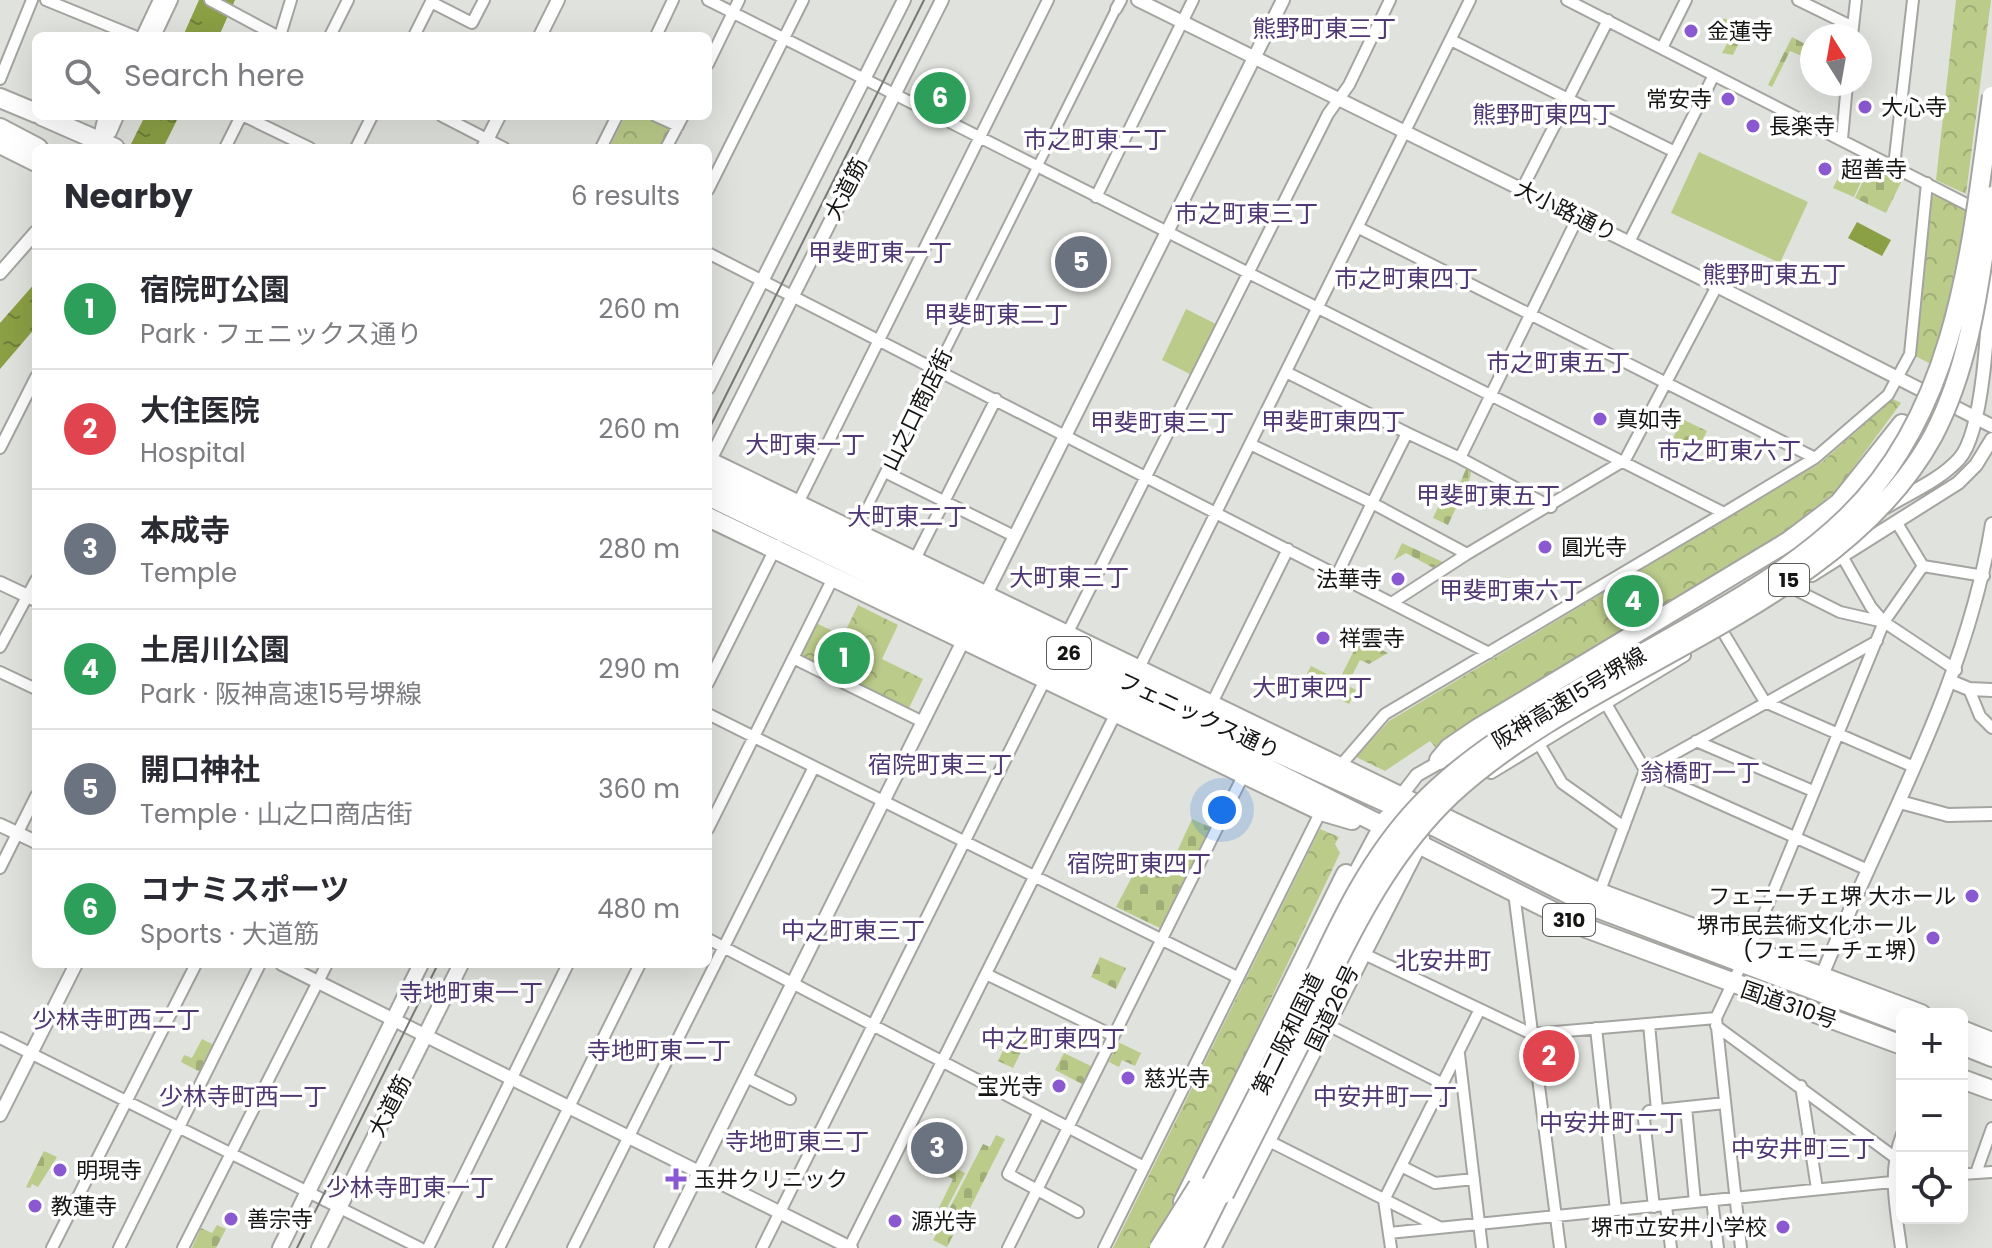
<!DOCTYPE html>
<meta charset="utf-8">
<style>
:root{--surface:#fff;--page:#f7f7f7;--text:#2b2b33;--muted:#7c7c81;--line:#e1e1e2;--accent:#8a58d1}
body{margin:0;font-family:Poppins,"Noto Sans JP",sans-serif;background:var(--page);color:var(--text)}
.controls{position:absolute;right:24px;bottom:24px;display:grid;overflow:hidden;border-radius:12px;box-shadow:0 8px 32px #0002}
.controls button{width:72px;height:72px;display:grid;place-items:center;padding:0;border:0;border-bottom:2px solid var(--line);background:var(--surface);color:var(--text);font:40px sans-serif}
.compass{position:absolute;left:1800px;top:24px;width:72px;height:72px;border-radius:50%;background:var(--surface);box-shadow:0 8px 32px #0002;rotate:349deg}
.you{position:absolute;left:1222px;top:810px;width:28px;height:28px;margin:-20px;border:6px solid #fff;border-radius:50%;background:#1a73e8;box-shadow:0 0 0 12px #1a73e833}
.badge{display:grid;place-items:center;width:52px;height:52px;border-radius:50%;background:var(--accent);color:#fff;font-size:26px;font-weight:700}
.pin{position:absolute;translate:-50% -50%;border:4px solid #fff;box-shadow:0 2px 8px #0006}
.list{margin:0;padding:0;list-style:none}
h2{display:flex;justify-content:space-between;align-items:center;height:104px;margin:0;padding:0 32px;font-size:34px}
h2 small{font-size:26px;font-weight:400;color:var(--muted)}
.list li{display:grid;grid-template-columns:52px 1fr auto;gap:24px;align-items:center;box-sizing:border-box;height:120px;padding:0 32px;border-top:2px solid var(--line)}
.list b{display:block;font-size:30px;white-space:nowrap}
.list p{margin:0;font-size:26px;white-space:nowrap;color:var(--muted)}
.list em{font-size:26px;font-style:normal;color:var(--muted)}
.icon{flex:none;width:44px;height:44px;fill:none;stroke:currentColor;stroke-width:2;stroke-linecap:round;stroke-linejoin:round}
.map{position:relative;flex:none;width:1992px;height:1248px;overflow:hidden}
.search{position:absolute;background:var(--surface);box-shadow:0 8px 32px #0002;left:32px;top:32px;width:680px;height:88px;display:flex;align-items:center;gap:20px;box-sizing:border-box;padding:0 28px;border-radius:12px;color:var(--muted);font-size:30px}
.panel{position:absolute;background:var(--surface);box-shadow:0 8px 32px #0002;left:32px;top:144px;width:680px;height:824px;border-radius:12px}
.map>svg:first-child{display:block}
</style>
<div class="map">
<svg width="1992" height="1248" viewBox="0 0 1992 1248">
<defs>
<pattern id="cemetery-stones" width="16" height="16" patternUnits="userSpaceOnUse" patternTransform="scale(2)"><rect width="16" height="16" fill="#bbcb8a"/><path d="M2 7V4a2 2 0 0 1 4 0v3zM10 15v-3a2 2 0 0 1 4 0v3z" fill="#a0ad76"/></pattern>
<pattern id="park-crowns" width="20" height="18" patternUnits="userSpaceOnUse" patternTransform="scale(2)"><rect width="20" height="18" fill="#bbcb8a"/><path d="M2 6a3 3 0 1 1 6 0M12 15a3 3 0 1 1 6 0" fill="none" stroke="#a0ad76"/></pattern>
<pattern id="water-ripples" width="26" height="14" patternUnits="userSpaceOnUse" patternTransform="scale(2)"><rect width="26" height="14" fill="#8b9f44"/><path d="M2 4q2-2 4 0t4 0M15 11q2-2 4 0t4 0" fill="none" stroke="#708038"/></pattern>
</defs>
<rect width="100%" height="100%" fill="#e0e2dd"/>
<path fill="#bbcb8a" d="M1699,152L1808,202L1780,263L1671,213Z
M1849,166L1865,173L1854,197L1833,188L1843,168L1847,170Z
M1186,309L1216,324L1192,375L1162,360Z"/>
<path fill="url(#cemetery-stones)" d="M1724,18L1741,26L1743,22L1756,28L1751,38L1743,35L1733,55L1722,53L1733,33L1722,22Z
M1792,37L1805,44L1803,49L1811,53L1804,57L1790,51L1772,87L1768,85Z
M1857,155L1903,178L1886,213L1855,198L1867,173L1852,165Z
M1682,419L1707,431L1699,447L1673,438Z
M1466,469L1471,471L1470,478L1448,525L1433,518L1440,503L1450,507Z
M1402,543L1447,564L1437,570L1406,553L1394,560Z
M1360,639L1388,653L1369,664L1360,660L1347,685L1356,690L1349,704L1303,681L1311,666L1339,680Z
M1192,819L1210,827L1160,928L1116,907L1134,873L1140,875L1150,857L1170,867Z
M1100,957L1126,968L1116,989L1091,977Z
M1015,1026L1030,1034L1013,1068L998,1061Z
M202,1039L214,1045L200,1072L181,1062L184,1055L192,1058Z
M1118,1042L1141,1053L1135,1066L1122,1060L1119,1067L1109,1062Z
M1064,1053L1093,1067L1084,1085L1055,1070Z
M996,1135L1005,1139L965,1218L968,1221L965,1229L958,1226L947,1247L933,1240L983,1144L990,1147Z
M44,1151L57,1157L38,1187L32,1184L30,1188L26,1187Z
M921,1151L965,1173L933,1235L927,1232L953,1179L916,1160Z
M217,1225L226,1229L216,1248H192L201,1228L212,1233Z"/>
<path fill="url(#park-crowns)" d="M1956,0H1991L1966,194L1936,180Z
M625,116H647L669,127L671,130L662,148H609Z
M1935,195L1967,210L1966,218L1981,225L1978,252L1959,251L1953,276L1960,280L1944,317L1933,365L1915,356L1932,196Z
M1893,399L1901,403L1836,491L1773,542L1435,747L1430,741L1385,771L1356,757L1389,721L1822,462Z
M858,605L898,625L882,659L923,679L909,708L803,656L802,651L816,623L843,636Z
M1320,829L1339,837L1335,844L1340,853L1153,1248H1113Z"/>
<path fill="url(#water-ripples)" d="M199,0H235L219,36H183Z
M145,116H179L163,148H129Z
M1857,222L1891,240L1882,256L1848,238Z
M36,282V327L0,369V323Z"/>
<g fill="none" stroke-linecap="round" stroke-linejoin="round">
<defs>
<path id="pedestrian" d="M862,518L1116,9"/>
<path id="minor" d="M46,0L134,36
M210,0L277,36
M708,0L1724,513L1385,714L1340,766
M1567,0L1980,211
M1798,0L1853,27
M431,2L472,23L484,0
M1116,9L1121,0
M280,36L291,0
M330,36L348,0
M414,36L432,0
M656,36L673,0
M1852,36L1856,0
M1451,40L1568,99L1608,20
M1663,46L1686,0
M708,64L739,0
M0,79L32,0
M244,116L310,148
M442,116L504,148
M656,116L678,126
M1842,139L1847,84
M225,148L241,116
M356,148L372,116
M601,148L617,116
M666,148L683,116
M1894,166L1913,0
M1522,189L1568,99L1675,152
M708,190L803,0
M1096,197L1193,0
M1359,228L1815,458
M1629,242L1714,75
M708,253L1489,653
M1286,372L1407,433
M1250,444L1372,503L1337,575
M0,448L36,377
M887,473L1014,536
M796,507L1048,0
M1551,507L1460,458L1578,217
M1724,513L1815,458L1888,395L1910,354L1927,183
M1467,554L1625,460L1717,286
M1842,556L1871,607L1884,622L1956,670
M912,565L996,399
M1923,566L1984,576
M1792,588L1840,612L1884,622
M1393,602L1467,554L1372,503L1407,433L1460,458
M1723,632L1765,702L1914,767
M1066,636L1328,114L1349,85L1390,0
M0,647L36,580
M793,658L923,722
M0,672L36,689
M1137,672L1470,0
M708,683L777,545
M1969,689L1980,716L1992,728
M1605,702L1645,770L1868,870
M1211,705L1288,549
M708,714L1237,977
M1696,741L1813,791
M1538,742L1562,783L1624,827
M708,829L835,574
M0,868L36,796
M1514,893L1560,1248
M1586,928L1645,770L1877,641
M708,939L1144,1167
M1360,952L1532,1034L1716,1018
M986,974L1112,1035
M1324,1023L1443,1084
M1649,1024L1657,1110
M1716,1026L1893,1156
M1596,1028L1616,1210
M0,1038L420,1248
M1459,1054L1482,1248
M746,1077L790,1099
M1801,1086L1817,1189
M1686,1107L1695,1202
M1039,1112L1008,1174L1078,1212
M1265,1139L1439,1227
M1401,1166L1435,1183L1474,1179
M1976,1173L1992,1128
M1962,1174L1992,1172
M1712,1200L1718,1248
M1666,1206L1671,1248
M1654,1207L1644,1119L1649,1111L1725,1103
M1389,1233L1902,1181
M52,1248L196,964
M119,1248L260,964
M183,1248L327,964
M428,1248L568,964
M499,1248L640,964
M573,1248L814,767
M762,1248L1047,676
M849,1248L1117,711
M1008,1248L1245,772
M1104,1248L1321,811
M1391,1248L1384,1200L1479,1011
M1741,1248L1716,1018L1754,938L1884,622L1923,566L1897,523
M1901,1248C1896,1209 1887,1172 1902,1134"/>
<path id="tertiary" d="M1138,0L1717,286L1992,426
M143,36L160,0
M154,36L171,0
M540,36L558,0
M99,141L105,116
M97,145L110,132L117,116
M483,148L499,116
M0,273L36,232
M708,388L904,0
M709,462L942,0
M1886,507C1909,493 1940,480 1959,459C1986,430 1989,300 1991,258
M1812,575L1958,483L1976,465L1992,439
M0,583L36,600
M982,602L1283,0
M1952,682L1969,689L1992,690
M1491,772L1684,655
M1401,796L1417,775L1519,717
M1900,802L1948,815L1992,814
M0,825L36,842
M282,964L851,1248
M1819,983C1880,830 1965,690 1992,524
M0,1115L76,964
M661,1248L967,633"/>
<path id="secondary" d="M280,1248L421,964
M319,1248L461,964"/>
<path id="trunk" d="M0,98L36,113
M42,116L115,148
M0,128L38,148
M0,144L36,162
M708,461L1600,893L1921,1014
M708,479L1205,720L1394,806L1594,907L1902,1023
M708,496L1251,760L1586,928L1902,1045
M708,517L1321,811L1352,820
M1348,892L1387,819
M1962,1030L1992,1042
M1962,1045L1992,1057
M1962,1079L1992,1090
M1183,1202L1346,874
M1211,1248L1420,839"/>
<path id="motorway" d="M1439,760L1449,748L1477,729L1789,541L1839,503L1902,424
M1312,960L1330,927"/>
</defs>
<use href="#pedestrian" stroke="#a4a5a1" stroke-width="12"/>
<use href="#minor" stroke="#a4a5a1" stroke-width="14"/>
<use href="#tertiary" stroke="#a4a5a1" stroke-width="16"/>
<use href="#secondary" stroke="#a4a5a1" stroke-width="18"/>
<use href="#trunk" stroke="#a4a5a1" stroke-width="22"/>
<use href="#motorway" stroke="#a4a5a1" stroke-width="22"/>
<use href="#pedestrian" stroke="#fff" stroke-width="8"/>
<use href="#minor" stroke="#fff" stroke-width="10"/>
<use href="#tertiary" stroke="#fff" stroke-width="12"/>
<use href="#secondary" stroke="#fff" stroke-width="14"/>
<use href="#trunk" stroke="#fff" stroke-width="18"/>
<use href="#motorway" stroke="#fff" stroke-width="18"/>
<path stroke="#787976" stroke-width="2" d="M708,431L924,0
M297,1248L438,964"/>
<defs>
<path id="motorway-bridge" d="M1331,974C1363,908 1398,845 1452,794C1590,666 1840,607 1933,436C1972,362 1980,277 1992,196
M1224,1194L1339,967
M1159,1248L1198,1186
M1178,1248C1214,1178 1252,1108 1286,1037C1325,958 1357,871 1419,806C1477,745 1554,706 1626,663C1701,619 1785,578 1848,516C1959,408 1972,241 1992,96
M1193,1248L1226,1182"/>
</defs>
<use href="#motorway-bridge" stroke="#a4a5a1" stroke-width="22" stroke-linecap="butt"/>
<use href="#motorway-bridge" stroke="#fff" stroke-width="18"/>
</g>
<g fill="#8a58d1" stroke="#fff" stroke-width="3">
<circle cx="1691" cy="31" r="8"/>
<circle cx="1728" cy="99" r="8"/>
<circle cx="1865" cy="107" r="8"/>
<circle cx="1753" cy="126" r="8"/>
<circle cx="1825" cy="169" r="8"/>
<circle cx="1600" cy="419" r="8"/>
<circle cx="1545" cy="547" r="8"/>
<circle cx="1398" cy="579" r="8"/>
<circle cx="1323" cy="638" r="8"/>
<circle cx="1972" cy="896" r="8"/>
<circle cx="1933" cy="938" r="8"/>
<circle cx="1128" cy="1078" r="8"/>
<circle cx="1059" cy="1086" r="8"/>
<circle cx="60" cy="1170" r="8"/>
<path d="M672 1167h8v8h8v8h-8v8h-8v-8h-8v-8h8z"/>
<circle cx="35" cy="1206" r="8"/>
<circle cx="231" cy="1219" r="8"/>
<circle cx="895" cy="1221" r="8"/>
<circle cx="1783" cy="1227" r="8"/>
</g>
<g text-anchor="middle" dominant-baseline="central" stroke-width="7" stroke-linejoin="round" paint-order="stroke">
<g fill="#fff" stroke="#5b5b5a" stroke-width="2">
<rect x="1769" y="564" width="40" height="32" rx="6"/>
<rect x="1047" y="637" width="44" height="32" rx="6"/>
<rect x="1543" y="904" width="52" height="32" rx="6"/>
</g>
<g font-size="20" font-weight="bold" fill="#151514">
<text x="1789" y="580">15</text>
<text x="1069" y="653">26</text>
<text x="1569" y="920">310</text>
</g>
<g font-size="22" fill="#151514" stroke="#fff" text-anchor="start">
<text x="1707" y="31">金蓮寺</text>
<text x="1712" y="99" text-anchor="end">常安寺</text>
<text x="1881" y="107">大心寺</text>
<text x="1769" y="126">長楽寺</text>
<text x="1841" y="169">超善寺</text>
<text x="1616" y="419">真如寺</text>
<text x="1561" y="547">圓光寺</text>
<text x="1382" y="579" text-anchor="end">法華寺</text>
<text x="1339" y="638">祥雲寺</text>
<text x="1956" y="896" text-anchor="end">フェニーチェ堺 大ホール</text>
<text x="1917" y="925" text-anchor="end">堺市民芸術文化ホール<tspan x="1917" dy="25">(フェニーチェ堺)</tspan></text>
<text x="1144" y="1078">慈光寺</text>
<text x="1043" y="1086" text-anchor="end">宝光寺</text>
<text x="76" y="1170">明現寺</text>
<text x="694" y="1179">玉井クリニック</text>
<text x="51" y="1206">教蓮寺</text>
<text x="247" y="1219">善宗寺</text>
<text x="911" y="1221">源光寺</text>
<text x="1767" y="1227" text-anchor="end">堺市立安井小学校</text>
</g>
<g font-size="22" fill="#151514" stroke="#fff">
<text transform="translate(846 189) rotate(-63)">大道筋</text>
<text transform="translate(1566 211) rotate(26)">大小路通り</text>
<text transform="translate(917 410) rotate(-64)">山之口商店街</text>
<text transform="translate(1569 698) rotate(-31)">阪神高速15号堺線</text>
<text transform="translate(1199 716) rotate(25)">フェニックス通り</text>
<text transform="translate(1789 1005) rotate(19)">国道310号</text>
<text transform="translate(1332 1008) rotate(-64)">国道26号</text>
<text transform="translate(1288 1034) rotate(-64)">第二阪和国道</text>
<text transform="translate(390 1106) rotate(-63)">大道筋</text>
</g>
<g font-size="24" fill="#4f3874" stroke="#fff">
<text x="1324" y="28">熊野町東三丁</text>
<text x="1544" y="114">熊野町東四丁</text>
<text x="1095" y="139">市之町東二丁</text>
<text x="1246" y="213">市之町東三丁</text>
<text x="880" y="252">甲斐町東一丁</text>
<text x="1774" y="274">熊野町東五丁</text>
<text x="1406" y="278">市之町東四丁</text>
<text x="996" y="314">甲斐町東二丁</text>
<text x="1558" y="362">市之町東五丁</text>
<text x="1333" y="421">甲斐町東四丁</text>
<text x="1162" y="422">甲斐町東三丁</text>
<text x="805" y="444">大町東一丁</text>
<text x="1729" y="450">市之町東六丁</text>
<text x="1488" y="495">甲斐町東五丁</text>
<text x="907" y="516">大町東二丁</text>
<text x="1069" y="577">大町東三丁</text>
<text x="1511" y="590">甲斐町東六丁</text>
<text x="1312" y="687">大町東四丁</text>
<text x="940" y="764">宿院町東三丁</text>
<text x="1700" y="772">翁橋町一丁</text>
<text x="1139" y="863">宿院町東四丁</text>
<text x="853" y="930">中之町東三丁</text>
<text x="1443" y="960">北安井町</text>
<text x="471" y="992">寺地町東一丁</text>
<text x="116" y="1019">少林寺町西二丁</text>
<text x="1053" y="1038">中之町東四丁</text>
<text x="659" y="1050">寺地町東二丁</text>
<text x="243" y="1096">少林寺町西一丁</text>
<text x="1385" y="1096">中安井町一丁</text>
<text x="1611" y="1122">中安井町二丁</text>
<text x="797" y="1141">寺地町東三丁</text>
<text x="1803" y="1148">中安井町三丁</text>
<text x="410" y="1187">少林寺町東一丁</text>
</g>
</g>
</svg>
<div class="controls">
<button>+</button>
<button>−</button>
<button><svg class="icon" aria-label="locate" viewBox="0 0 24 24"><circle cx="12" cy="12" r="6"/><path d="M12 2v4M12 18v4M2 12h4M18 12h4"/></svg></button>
</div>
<svg class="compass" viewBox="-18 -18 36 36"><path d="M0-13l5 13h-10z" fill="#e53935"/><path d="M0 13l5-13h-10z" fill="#7c7c81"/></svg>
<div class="you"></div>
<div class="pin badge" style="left:844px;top:658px;background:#2e9e5b">1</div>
<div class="pin badge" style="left:1549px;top:1056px;background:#e0444e">2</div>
<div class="pin badge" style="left:937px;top:1148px;background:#6b7280">3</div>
<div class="pin badge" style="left:1633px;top:601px;background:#2e9e5b">4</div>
<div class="pin badge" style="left:1081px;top:262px;background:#6b7280">5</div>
<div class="pin badge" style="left:940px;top:98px;background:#2e9e5b">6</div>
<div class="search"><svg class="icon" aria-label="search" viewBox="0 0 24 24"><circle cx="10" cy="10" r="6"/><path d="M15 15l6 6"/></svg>Search here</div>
<section class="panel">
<h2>Nearby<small>6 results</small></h2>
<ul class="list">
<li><span class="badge" style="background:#2e9e5b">1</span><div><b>宿院町公園</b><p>Park · フェニックス通り</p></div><em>260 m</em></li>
<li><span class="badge" style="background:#e0444e">2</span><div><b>大住医院</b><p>Hospital</p></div><em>260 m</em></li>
<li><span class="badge" style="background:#6b7280">3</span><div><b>本成寺</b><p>Temple</p></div><em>280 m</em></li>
<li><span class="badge" style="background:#2e9e5b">4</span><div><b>土居川公園</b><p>Park · 阪神高速15号堺線</p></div><em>290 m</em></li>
<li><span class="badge" style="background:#6b7280">5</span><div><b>開口神社</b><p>Temple · 山之口商店街</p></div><em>360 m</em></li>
<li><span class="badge" style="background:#2e9e5b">6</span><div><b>コナミスポーツ</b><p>Sports · 大道筋</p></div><em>480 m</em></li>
</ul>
</section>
</div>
